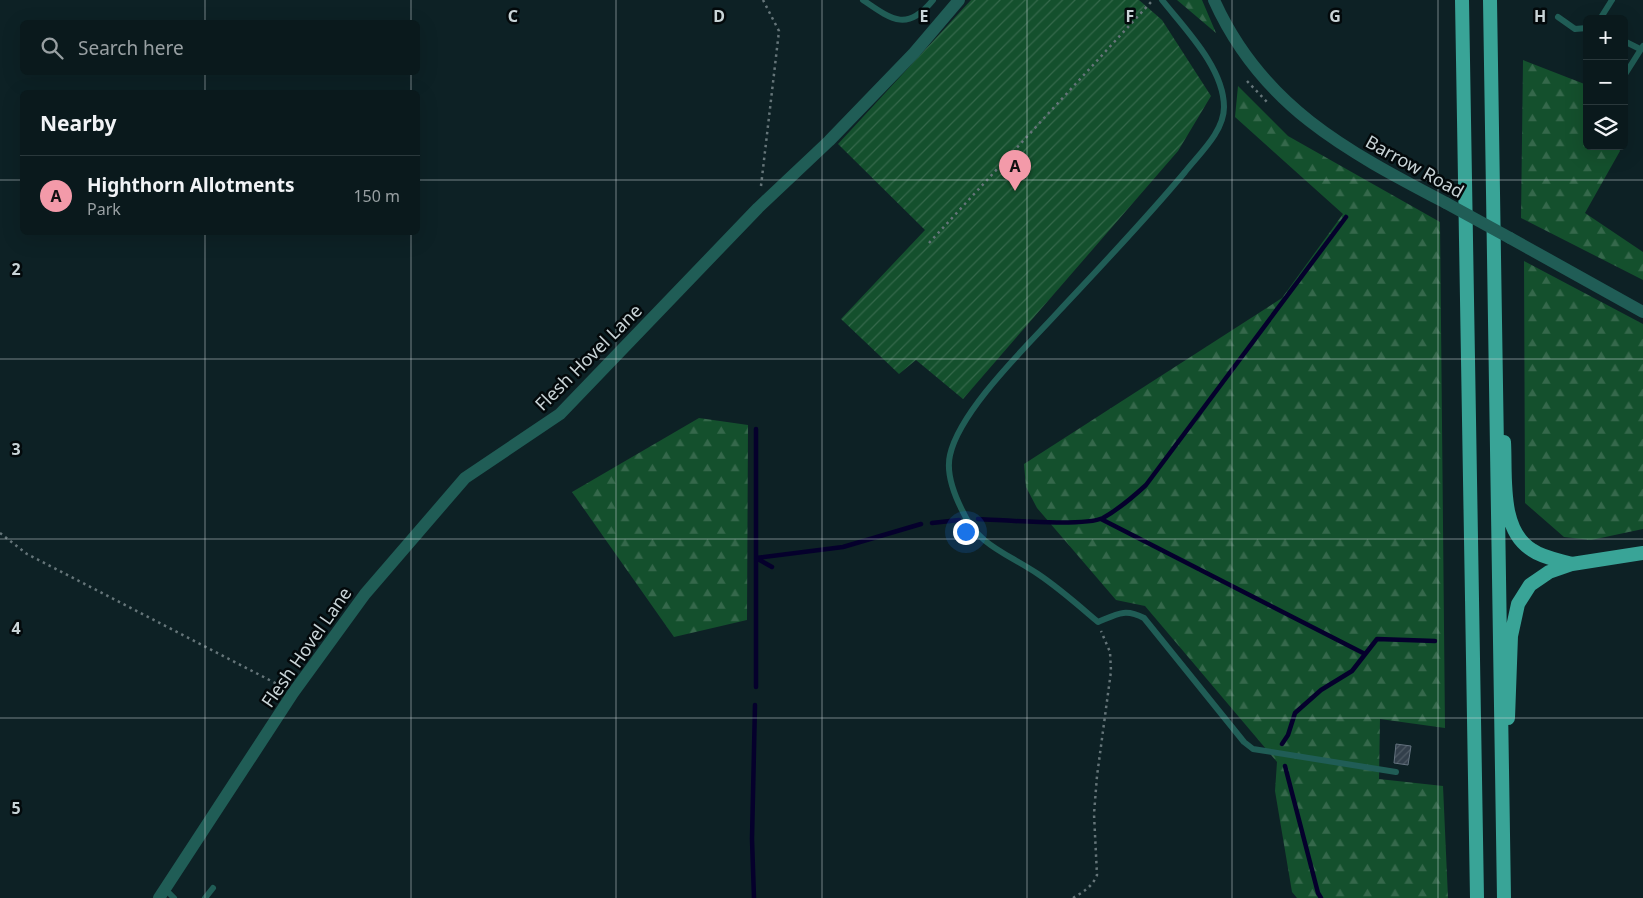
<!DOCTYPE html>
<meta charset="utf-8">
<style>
:root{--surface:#0a191c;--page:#132225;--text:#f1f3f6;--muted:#99a0a3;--line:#2a383b;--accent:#f39aa9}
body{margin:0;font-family:"Noto Sans",sans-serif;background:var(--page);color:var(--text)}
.controls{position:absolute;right:15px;top:15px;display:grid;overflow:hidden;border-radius:8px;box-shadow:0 5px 20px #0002}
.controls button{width:45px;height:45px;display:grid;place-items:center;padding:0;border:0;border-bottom:1px solid var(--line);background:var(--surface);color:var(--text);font:25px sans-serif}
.you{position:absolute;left:965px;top:531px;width:18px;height:18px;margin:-12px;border:4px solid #fff;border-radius:50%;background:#1a73e8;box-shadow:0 0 0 8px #1a73e833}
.badge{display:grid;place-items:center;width:32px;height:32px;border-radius:50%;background:var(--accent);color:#111;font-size:16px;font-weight:700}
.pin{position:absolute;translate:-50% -41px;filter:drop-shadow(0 1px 2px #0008)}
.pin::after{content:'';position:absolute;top:26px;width:18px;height:15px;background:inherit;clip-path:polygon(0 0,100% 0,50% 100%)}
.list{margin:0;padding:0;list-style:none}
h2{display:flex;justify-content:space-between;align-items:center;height:65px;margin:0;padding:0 20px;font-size:21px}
h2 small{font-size:16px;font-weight:400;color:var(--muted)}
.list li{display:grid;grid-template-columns:32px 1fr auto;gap:15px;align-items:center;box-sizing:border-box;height:80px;padding:0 20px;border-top:1px solid var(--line)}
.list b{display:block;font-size:19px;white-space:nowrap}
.list p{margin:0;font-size:16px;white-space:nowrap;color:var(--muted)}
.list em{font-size:16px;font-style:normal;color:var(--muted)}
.icon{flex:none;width:28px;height:28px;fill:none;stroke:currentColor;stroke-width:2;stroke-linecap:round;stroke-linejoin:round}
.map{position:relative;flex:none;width:1643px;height:898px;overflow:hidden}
.search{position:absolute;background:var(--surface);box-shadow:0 5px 20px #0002;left:20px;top:20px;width:400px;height:55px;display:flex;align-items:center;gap:12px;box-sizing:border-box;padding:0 18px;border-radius:8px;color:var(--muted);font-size:19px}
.panel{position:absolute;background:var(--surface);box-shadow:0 5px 20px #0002;left:20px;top:90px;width:400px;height:145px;border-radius:8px}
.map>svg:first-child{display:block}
</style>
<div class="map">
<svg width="1643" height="898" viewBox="0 0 1643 898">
<defs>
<pattern id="forest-firs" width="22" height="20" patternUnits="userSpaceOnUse" patternTransform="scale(1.25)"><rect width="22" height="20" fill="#14502d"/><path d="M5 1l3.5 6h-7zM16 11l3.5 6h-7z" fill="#35684b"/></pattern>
<pattern id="garden-furrows" width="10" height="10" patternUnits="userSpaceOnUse" patternTransform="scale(1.25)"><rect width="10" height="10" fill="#14502d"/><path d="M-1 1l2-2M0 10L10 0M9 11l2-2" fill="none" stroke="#35684b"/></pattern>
<pattern id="building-hatch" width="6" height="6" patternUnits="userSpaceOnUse" patternTransform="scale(1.25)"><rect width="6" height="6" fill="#323f4b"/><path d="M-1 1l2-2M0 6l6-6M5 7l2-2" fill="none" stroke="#4e5a64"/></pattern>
</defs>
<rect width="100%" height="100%" fill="#0d2125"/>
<path fill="url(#forest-firs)" d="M1177,0H1202L1216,33Z
M1523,60L1587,85V146H1618L1620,151L1585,213L1643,252V280L1521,218Z
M1238,86L1288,136L1440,222L1445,728L1380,719L1379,779L1443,786L1448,898H1297L1292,892L1275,791L1277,762L1145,606L1116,600L1037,508L1026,487L1024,464L1282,298L1343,214L1235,117Z
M1524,261L1643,324V529L1591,540L1564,537L1525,503Z
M699,418L748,425L747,620L674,637L572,492Z"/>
<path fill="url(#garden-furrows)" d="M971,0H1139L1162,20L1211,96L1178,151L963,399L916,360L899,374L841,319L925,230L838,144Z"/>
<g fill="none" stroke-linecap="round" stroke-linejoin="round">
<path stroke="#05002c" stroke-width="4.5" d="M756,429V687
M978,519C1004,520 1083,527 1103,518C1119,509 1133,497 1146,485L1346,217
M1101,519L1365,654
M932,523L959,520
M772,567L756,558L843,547L921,524
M1282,744L1288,735L1295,713L1321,690L1352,671L1377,639L1435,641
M1285,766L1318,893L1321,898
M754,898L752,839L755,705"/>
</g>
<path fill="url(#building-hatch)" stroke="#64727f" d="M1396,744L1411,746L1408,765L1394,763Z"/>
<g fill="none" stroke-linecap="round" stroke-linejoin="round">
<path stroke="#657579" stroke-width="2.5" stroke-dasharray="2.5 4" stroke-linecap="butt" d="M1247,81L1267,102
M761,186L779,31L763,0
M929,243L1152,1
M0,533L27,554L281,686
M1073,898C1083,892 1093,886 1097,875L1094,814L1097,776L1111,671L1110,652L1101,631"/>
<path stroke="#205d56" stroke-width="6" d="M863,0C892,20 907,32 933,0
M1162,0C1185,29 1224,68 1224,107C1224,132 1199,154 1185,172C1145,220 1102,265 1059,311C1027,346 960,410 950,455C946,472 954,494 962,510C978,546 1007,553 1038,574C1059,588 1078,605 1098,622C1117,614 1125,608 1144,618L1244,742L1253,749L1396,772
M1558,17L1575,29L1587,28
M1600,19L1612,0
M1624,41L1640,49
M1624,76L1643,46
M165,889L174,898
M205,898L213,888"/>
<path stroke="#205d56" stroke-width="12" d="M159,898L293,693L365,594L465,478L560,414L758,208L829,141L914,53L959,0"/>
<path stroke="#205d56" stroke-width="12" d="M1214,0C1262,107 1347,151 1446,203
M1510,238L1643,312"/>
<path stroke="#39a497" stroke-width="14" d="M1462,0L1477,898
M1490,0L1504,898
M1504,442C1506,476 1499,530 1532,550C1543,558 1559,560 1572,564
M1508,718L1511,636L1518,604L1530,585L1549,572L1572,564L1643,553"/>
<path stroke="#205d56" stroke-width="12" d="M1446,203L1510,238"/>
</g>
<path fill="none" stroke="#c9d4d7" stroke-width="1" stroke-opacity="0.55" d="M205,0V22M411,0V22M616,0V898M822,0V898M1027,0V898M1232,0V898M1438,0V898M205,72V92M411,72V92M0,180H22M418,180H1643M205,232V898M411,232V898M0,359H1643M0,539H1643M0,718H1643"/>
<g text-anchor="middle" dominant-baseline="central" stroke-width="5" stroke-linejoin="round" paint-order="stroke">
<g font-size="18" fill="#c9d4d7" stroke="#03090b">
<text transform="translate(1415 166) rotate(29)">Barrow Road</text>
<text transform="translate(588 357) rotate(-45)">Flesh Hovel Lane</text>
<text transform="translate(306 647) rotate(-55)">Flesh Hovel Lane</text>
</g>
</g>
<g font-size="16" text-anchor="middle" font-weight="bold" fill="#c9d4d7" stroke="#03090b" stroke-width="5" stroke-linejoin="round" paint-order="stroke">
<text x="513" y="22">C</text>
<text x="719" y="22">D</text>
<text x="924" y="22">E</text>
<text x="1130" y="22">F</text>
<text x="1335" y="22">G</text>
<text x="1540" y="22">H</text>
<text x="16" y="275">2</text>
<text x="16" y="455">3</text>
<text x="16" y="634">4</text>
<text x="16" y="814">5</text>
</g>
</svg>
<div class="controls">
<button>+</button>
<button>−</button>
<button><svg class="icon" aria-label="layers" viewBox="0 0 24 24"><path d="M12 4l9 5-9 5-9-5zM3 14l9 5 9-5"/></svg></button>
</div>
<div class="you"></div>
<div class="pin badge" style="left:1015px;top:191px">A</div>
<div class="search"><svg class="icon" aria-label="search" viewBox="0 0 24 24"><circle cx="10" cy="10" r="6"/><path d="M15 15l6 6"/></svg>Search here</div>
<section class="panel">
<h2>Nearby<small></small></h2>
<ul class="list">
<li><span class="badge">A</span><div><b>Highthorn Allotments</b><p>Park</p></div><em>150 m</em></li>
</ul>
</section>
</div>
